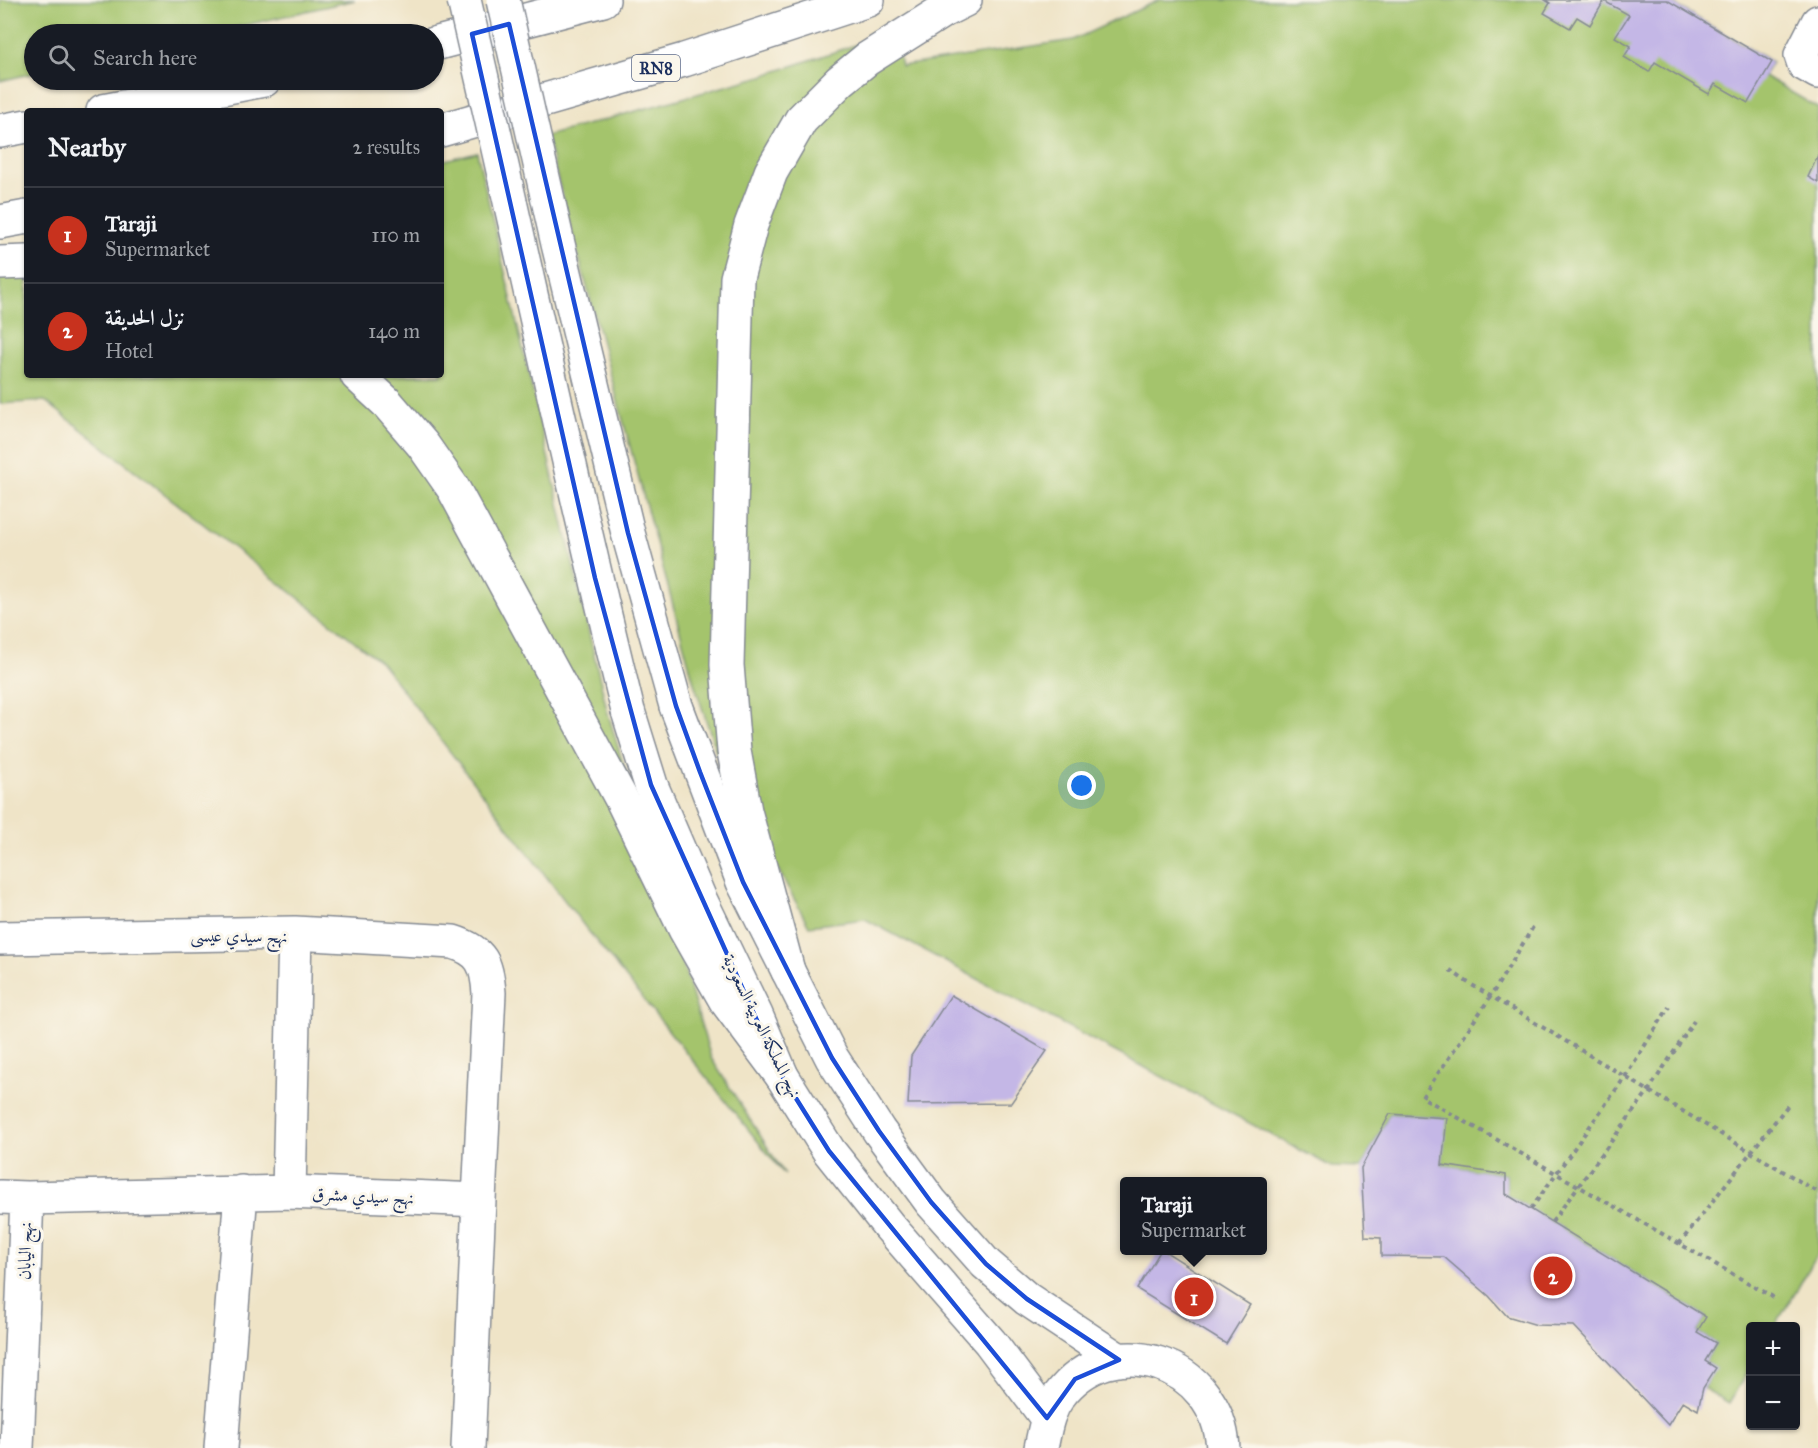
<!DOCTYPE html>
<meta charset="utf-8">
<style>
:root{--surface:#171b24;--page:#20242c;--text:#f1f3f6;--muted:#9ea1a6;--line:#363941;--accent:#c8321e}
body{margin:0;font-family:"IM FELL Great Primer",Amiri,serif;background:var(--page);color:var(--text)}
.controls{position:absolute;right:18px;bottom:18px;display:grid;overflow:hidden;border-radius:6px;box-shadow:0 2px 4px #0004}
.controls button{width:54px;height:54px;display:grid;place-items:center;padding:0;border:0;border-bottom:2px solid var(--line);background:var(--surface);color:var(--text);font:30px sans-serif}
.you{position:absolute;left:1082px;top:786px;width:21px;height:21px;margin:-15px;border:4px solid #fff;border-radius:50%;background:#1a73e8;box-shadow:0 0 0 9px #1a73e833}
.badge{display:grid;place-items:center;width:39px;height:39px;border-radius:50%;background:var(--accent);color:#fff;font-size:20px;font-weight:700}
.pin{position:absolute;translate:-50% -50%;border:3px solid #fff;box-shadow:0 2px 6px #0006}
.popup{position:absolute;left:1120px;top:1177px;width:147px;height:78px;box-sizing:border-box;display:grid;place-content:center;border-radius:6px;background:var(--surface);filter:drop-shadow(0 2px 4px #0005);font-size:20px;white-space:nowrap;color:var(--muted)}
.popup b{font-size:22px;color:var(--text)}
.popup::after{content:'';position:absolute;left:50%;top:100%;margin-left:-12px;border:12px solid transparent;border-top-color:var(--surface)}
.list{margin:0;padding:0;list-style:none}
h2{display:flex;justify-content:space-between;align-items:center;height:78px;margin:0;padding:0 24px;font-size:26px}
h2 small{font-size:20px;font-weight:400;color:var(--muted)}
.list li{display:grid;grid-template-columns:39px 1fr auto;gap:18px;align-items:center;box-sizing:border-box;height:96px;padding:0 24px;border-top:2px solid var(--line)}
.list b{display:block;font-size:22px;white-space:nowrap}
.list p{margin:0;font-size:20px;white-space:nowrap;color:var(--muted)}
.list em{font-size:20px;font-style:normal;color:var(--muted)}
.icon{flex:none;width:33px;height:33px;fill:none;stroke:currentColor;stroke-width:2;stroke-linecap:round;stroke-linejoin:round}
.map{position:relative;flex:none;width:1818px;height:1448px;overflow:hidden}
.search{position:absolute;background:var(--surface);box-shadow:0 2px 4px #0004;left:24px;top:24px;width:420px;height:66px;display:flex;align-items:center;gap:15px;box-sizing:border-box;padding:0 21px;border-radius:33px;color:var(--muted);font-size:22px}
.panel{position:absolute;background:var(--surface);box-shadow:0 2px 4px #0004;left:24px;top:108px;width:420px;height:270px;border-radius:6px}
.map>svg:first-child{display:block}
</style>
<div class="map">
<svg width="1818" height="1448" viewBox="0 0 1818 1448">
<rect width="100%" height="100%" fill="#fbf7ec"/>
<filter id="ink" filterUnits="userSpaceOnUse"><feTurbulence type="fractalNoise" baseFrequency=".0167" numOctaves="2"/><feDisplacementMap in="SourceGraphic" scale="12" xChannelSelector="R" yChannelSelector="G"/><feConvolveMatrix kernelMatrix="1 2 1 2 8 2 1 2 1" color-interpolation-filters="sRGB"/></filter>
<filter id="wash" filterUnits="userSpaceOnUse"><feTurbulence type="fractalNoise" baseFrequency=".008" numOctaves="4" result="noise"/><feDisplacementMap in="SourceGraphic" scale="24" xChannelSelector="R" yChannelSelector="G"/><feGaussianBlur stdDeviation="1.35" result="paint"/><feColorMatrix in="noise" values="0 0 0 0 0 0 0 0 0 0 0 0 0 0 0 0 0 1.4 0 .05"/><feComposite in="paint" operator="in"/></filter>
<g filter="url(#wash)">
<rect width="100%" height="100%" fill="#efe4c7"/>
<path fill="#a4c46c" stroke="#607a65" stroke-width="1.5" d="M0,0H355L206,34H34V73L0,81Z
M1159,0H1667L1772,62L1764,76L1818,108V1254L1775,1326H1750V1367L1729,1403L1703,1388L1715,1368L1705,1361L1716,1343L1697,1332L1706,1317L1506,1194V1175L1442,1165L1446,1118L1390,1114L1361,1168L1332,1167L865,919L809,926L721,766L694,683L546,136L762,76L894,32L901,66L1073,40Z
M477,152L607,710L711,1058L785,1175L585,927L381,662L45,401L0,404V257L27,252V375H441V161Z"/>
<g id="blocks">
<path fill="#c4b7e6" d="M1545,0H1667L1772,62L1748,103L1715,84L1709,94L1655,62L1649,72L1624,57L1631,46L1615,37L1629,15L1604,1L1590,25L1577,17L1570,28L1544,13L1550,3Z
M1818,155V183L1808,177Z
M951,995L1047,1051L1011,1103L908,1104L911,1056Z
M1390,1114L1447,1118L1442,1165L1506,1175V1194L1706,1317L1697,1332L1716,1343L1705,1361L1716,1368L1703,1388L1698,1410L1683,1401L1668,1425L1574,1326L1537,1325L1507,1316L1489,1296L1444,1257L1381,1256V1238L1365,1237L1361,1168Z
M1161,1250H1163L1250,1305L1226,1344L1137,1289Z"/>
</g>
</g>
<g filter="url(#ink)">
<use href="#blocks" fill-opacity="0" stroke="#858a92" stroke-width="1.5"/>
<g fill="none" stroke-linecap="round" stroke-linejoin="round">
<defs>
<path id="minor" d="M1818,22L1801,55L1804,64L1818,72
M0,938L295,933L453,942C482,951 487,964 489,993L479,1200
M289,1192L295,933
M0,1197L27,1198L289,1192L479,1200L468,1448
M17,1448L27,1198
M221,1448L241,1192"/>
<path id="major" d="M676,706L743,882L832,1058L879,1131L931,1202L986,1264L1027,1299L1119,1360
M628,711L651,785L700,899L756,1015L782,1076L829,1151L888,1225L990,1342L1047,1418
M1041,1448C1045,1430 1047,1412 1059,1396C1111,1326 1218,1362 1223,1448"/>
<path id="highway" d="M434,44L603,0
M103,111L264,80
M441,130L684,60L868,0
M0,131L27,126
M0,222L27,217
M0,263L27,262
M357,375L387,403L423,445L453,488L623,802L685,929L726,1001L782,1076
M788,971L745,811L734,751L727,665L737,278L751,225L771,172L801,120L840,81L867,59L941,12L965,0"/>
</defs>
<use href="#minor" stroke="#858a92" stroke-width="36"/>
<use href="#major" stroke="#858a92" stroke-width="36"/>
<use href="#highway" stroke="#858a92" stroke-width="36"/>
<path stroke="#858a92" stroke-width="4" stroke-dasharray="4.5 4.5" stroke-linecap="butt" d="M1533,927L1491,996L1422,1097L1773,1297
M1450,970L1467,982L1816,1191
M1531,1209L1625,1077L1669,1007
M1552,1222L1649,1090L1694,1021
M1679,1244L1788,1105"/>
<use href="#minor" stroke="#fff" stroke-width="33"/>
<use href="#major" stroke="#fff" stroke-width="33"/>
<use href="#highway" stroke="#fff" stroke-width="33"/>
<defs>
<path id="major-bridge" d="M464,0C519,237 570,475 628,711
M503,0L558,244L628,533L676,706"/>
</defs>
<use href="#major-bridge" stroke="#858a92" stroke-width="36" stroke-linecap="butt"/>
<use href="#major-bridge" stroke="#fff" stroke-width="33"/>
</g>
</g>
<path fill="none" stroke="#1d4ed8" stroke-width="4.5" stroke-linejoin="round" d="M509,24L628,533L676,706L700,772L743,882L832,1058L879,1131L931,1202L986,1264L1027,1299L1119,1360L1075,1379L1047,1418L829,1151L782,1076L651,785L595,578L472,34Z"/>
<g text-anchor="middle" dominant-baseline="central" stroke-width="6" stroke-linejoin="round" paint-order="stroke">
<rect fill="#fbf7ec" stroke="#5e6b89" stroke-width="1.5" x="632" y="55" width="48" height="26" rx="4.5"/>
<g font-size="16" font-weight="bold" fill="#1b2f5e">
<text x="656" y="68">RN8</text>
</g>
<g font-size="18" fill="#1b2f5e" stroke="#fbf7ec">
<text transform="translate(239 936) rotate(1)">نهج سيدي عيسى</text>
<text transform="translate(762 1026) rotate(64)">نهج المملكة العربية السعودية</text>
<text transform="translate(363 1196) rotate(3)">نهج سيدي مشرق</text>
<text transform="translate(25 1251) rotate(-88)">نهج اليابان</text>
</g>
</g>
</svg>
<div class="controls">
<button>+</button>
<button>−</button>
</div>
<div class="you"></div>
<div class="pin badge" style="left:1194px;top:1297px">1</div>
<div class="popup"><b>Taraji</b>Supermarket</div>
<div class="pin badge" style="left:1553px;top:1276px">2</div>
<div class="search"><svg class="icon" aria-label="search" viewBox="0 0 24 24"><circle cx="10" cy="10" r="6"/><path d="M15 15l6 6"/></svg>Search here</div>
<section class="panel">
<h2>Nearby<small>2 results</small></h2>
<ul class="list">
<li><span class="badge">1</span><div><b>Taraji</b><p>Supermarket</p></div><em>110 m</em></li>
<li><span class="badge">2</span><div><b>نزل الحديقة</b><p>Hotel</p></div><em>140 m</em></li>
</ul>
</section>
</div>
